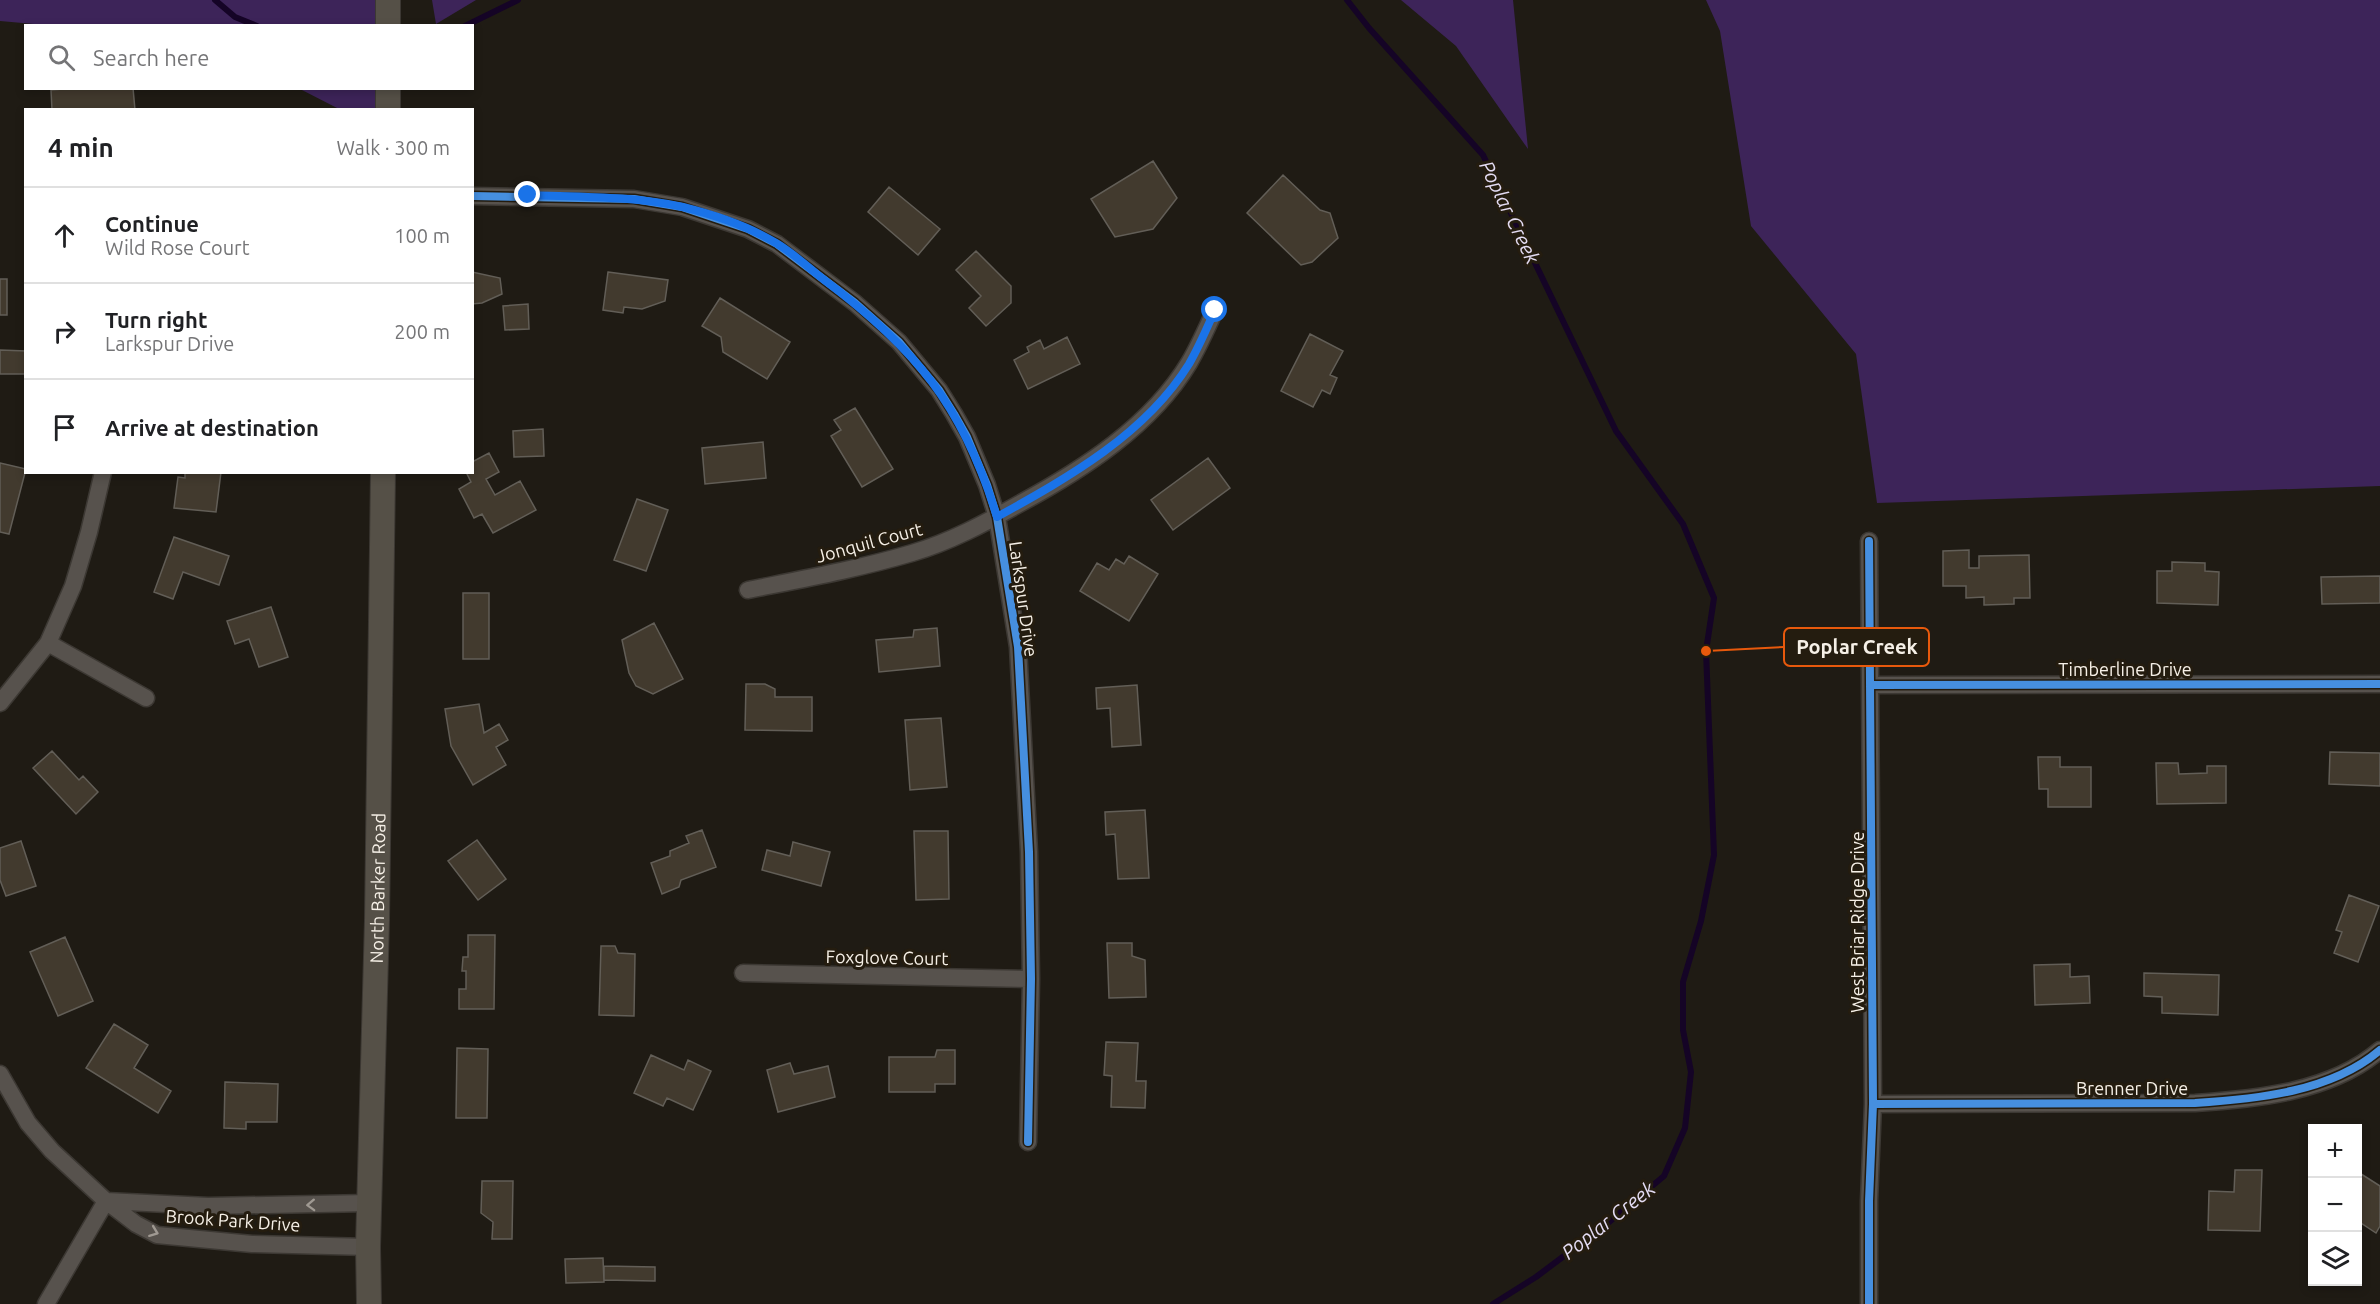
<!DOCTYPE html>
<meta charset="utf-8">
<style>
:root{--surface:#fff;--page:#f6f6f6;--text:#202124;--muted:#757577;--line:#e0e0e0}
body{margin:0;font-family:Ubuntu,sans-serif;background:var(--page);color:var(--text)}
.controls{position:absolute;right:18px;bottom:18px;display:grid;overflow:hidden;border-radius:0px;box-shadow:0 3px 9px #0003}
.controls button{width:54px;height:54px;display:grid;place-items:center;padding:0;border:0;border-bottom:2px solid var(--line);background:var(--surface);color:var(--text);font:30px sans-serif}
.stop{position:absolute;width:18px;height:18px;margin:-14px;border:4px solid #1a73e8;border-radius:50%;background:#fff}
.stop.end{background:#1a73e8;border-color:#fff;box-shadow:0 2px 6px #0008}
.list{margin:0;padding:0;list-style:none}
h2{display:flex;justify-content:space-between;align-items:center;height:78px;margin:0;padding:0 24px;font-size:26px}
h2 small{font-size:20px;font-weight:400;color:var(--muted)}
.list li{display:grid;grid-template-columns:39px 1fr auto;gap:18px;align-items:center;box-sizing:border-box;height:96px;padding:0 24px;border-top:2px solid var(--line)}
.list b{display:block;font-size:22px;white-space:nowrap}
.list p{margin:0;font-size:20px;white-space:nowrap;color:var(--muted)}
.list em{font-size:20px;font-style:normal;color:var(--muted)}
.icon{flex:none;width:33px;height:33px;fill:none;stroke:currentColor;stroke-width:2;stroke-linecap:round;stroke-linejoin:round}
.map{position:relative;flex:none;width:2380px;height:1304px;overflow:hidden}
.search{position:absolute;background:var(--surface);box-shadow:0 3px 9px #0003;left:24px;top:24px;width:450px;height:66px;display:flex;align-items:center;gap:15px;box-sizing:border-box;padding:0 21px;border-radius:0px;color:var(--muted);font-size:22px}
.panel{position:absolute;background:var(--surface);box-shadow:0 3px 9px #0003;left:24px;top:108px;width:450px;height:366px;border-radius:0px}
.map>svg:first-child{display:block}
</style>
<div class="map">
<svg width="2380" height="1304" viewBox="0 0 2380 1304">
<rect width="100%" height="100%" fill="#1f1b14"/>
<path fill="#3d2459" d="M0,0H388V25H45L0,21Z
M432,0H476L436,24Z
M1401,0H1513L1528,149L1456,46Z
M1706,0H2380V486L1877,503L1856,354L1751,226L1720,31Z
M300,89H388V109H339Z"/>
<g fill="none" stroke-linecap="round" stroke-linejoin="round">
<path stroke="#150426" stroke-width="6" d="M215,0L235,17L257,26
M1347,0L1369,28L1483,155L1616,431L1683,524L1714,598L1706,651L1714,855L1701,921L1683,982V1030L1691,1072L1685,1128L1664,1176L1608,1223L1536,1277L1493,1304
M465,26L518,0"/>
</g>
<path fill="#423a2e" stroke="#625e57" stroke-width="1.5" d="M75,88H133L135,110H52L51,90Z
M1153,161L1177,198L1153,229L1115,237L1091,199Z
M1283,175L1320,210L1330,213L1338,238L1312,262L1301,265L1247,213Z
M889,187L940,229L918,255L868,212Z
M976,251L1011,286V303L986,326L969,308L981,296L956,270Z
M472,272L500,278L502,294L482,303L472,304Z
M608,272L668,280L665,301L642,309L624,307L623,313L603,310Z
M0,279H7V315H0Z
M720,298L790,342L767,379L723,352L721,337L702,326Z
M528,304L529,329L505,330L503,306Z
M1310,334L1343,351L1330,375L1337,378L1330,394L1322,390L1313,407L1281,391Z
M1067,337L1080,364L1028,389L1014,360L1029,352L1027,347L1040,340L1044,349Z
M0,350L26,351V374H0Z
M855,408L893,469L862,487L831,436L841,430L834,420Z
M543,429L544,456L514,457L513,431Z
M763,442L766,478L705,484L702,448Z
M489,453L499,472L486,479L495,495L520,481L536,510L493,533L482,514L474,518L459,489L471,482L466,472H472V462Z
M1208,458L1230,488L1173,530L1151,500Z
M0,463L26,469L9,534L0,532Z
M185,472H221L216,512L174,508L178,477L185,478Z
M637,499L668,510L646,571L614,560Z
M174,537L229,556L219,585L183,572L173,599L154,592Z
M1969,550V568H1979V556L2029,555L2030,598H2014V604L1984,605V597L1966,598V586H1943V551Z
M1129,556L1158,574L1129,621L1080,591L1097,563L1109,570L1116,559L1124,564Z
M2172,562L2205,563V571L2219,572L2218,605L2157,603V571H2172Z
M2380,576V603L2322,604L2321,577Z
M463,593H489V659H463Z
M271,607L288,657L259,667L249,639L235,644L227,621Z
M654,623L683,679L653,694L636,686L629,673L622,640Z
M937,628L940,666L879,672L876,640L913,637L914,630Z
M746,684H765L775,689V697H812V731L745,730Z
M1137,685L1141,745L1112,747L1110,708L1097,709L1096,688Z
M479,704L484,733L499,724L508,740L496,747L506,765L473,785L451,746L445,709Z
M941,718L947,787L910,790L905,720Z
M52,751L79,780L83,776L98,792L76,814L33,768Z
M2330,752L2380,753V786L2329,784Z
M2038,757H2060V767H2091V807H2048V789H2039Z
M2156,763H2178L2179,774L2207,773V766H2226V803L2157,804Z
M1145,810L1149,878L1118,879L1115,834L1106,835L1105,812Z
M702,830L716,867L681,880L679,887L662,894L651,863L670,856V851L689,843L686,836Z
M914,831H948L949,899L916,900Z
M477,840L506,879L478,900L448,861Z
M21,841L36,886L6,896L0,880V848Z
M793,842L830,852L821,886L762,870L767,850L790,856Z
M2349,895L2379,906L2358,962L2334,953L2342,932L2336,930Z
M468,935H495L494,1009H459V989H466V971H462L463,957H468Z
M65,937L93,1001L58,1016L30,952Z
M1107,943H1132V956L1145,960L1146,997L1109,998Z
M601,946H615L618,953L635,954L634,1016L599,1015Z
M2070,964V977L2089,976L2090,1003L2035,1005L2034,965Z
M2144,973L2219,975L2218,1015L2162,1013V997L2144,996Z
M114,1024L148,1045L134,1068L171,1091L158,1113L86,1068Z
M1106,1042L1138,1043L1136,1081H1146L1145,1108L1111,1107L1112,1076L1104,1075Z
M457,1048L488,1049L487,1118H456Z
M937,1050H955V1084H935V1092H889V1057H935Z
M651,1055L684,1070L688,1060L711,1071L693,1110L667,1098L663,1106L634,1093Z
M790,1063L794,1074L828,1066L835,1097L778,1112L767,1070Z
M225,1082L278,1084L277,1122H246V1129L224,1128Z
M2235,1170H2262L2260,1231L2208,1230L2209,1191L2234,1192Z
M2358,1172L2380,1186V1226L2376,1233L2358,1221Z
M482,1181H513L512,1239H492L493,1222L481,1213Z
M603,1258L604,1282L566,1283L565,1259Z
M604,1266L655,1267V1281L604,1280Z"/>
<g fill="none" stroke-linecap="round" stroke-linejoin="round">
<defs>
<path id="street" d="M472,196L634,199L682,207L748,229L777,244L855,303L899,342L939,390L954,414L967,437L987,485L997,517L1018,647L1029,852L1031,979L1028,1142
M1869,541L1873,1104L1869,1201V1304
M748,590C803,579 858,569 912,553C950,542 985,523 1019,504C1082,470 1151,426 1189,363C1199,346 1207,328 1215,310
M48,643L146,698
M1871,685L2380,684
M0,703L48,643L73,586L89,532L103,472
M743,973L1031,979
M0,1074L28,1123L52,1151L106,1201L136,1224L157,1235L252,1244L368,1247
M1873,1104L2195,1103C2257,1099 2331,1092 2380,1050
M106,1201L208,1206L369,1203
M46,1304L106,1201"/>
<g id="secondary">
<path d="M388,0V26"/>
<path d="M388,110V88"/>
<path id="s1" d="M369,1304L368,1247L377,920L383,472"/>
</g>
</defs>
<use href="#street" stroke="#3c3833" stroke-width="19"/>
<use href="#secondary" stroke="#3c3833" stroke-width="26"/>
<use href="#street" stroke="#57524d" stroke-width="16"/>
<use href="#secondary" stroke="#555047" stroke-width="24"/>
<defs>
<path id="cycleway" d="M472,196L634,199L682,207L748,229L777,244L855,303L899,342L939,390L954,414L967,437L987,485L997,517L1018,647L1029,852L1031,979L1028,1142
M1869,541L1873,1104L1869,1201V1304
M1871,685L2380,684
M1873,1104L2195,1103C2257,1099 2331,1092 2380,1050"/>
</defs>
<use href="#cycleway" stroke="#241c0f" stroke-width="11"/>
<use href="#cycleway" stroke="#468fdf" stroke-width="8"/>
</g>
<defs><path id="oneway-chevron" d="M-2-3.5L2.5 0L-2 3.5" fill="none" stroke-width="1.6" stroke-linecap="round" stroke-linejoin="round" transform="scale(1.5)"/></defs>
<g stroke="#9f9992">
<use href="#oneway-chevron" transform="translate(311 1205) rotate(178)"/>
<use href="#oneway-chevron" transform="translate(154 1232) rotate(21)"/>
</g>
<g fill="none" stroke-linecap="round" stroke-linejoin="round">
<path stroke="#1a73e8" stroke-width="8" d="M528,195C580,197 633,196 683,207C715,215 748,226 776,243C793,253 808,267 823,279C915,348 963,405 997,517C1067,478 1145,435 1189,364C1199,347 1207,328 1215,310"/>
</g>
<g text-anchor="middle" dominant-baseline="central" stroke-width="6" stroke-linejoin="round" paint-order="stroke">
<g font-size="18" fill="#f6f0e7" stroke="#241c0f">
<text transform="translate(869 542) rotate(-15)">Jonquil Court</text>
<text transform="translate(1024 599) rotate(82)">Larkspur Drive</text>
<text x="2125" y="669">Timberline Drive</text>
<text stroke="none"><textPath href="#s1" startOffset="416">North Barker Road</textPath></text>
<text transform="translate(1857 922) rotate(-90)">West Briar Ridge Drive</text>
<text transform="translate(887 957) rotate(1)">Foxglove Court</text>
<text x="2132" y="1088">Brenner Drive</text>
<text transform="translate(233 1220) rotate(4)">Brook Park Drive</text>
</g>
<g font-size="20" font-style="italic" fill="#e4dcf3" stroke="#241c0f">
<text transform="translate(1510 212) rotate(64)">Poplar Creek</text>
<text transform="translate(1608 1220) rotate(-38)">Poplar Creek</text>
</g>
</g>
<path fill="none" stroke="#e8590c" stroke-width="2" d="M1706 651L1784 647"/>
<circle fill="#e8590c" stroke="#241c0f" stroke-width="2" cx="1706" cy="651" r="6"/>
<rect fill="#241c0f" stroke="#e8590c" stroke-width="2" x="1784" y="628" width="145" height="38" rx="6"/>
<g font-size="20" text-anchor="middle" font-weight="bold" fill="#f6f0e7">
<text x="1857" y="654">Poplar Creek</text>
</g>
</svg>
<div class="controls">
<button>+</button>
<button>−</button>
<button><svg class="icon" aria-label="layers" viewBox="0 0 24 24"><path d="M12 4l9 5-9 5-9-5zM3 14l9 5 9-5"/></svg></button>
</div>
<div class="stop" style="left:1215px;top:310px"></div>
<div class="stop end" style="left:528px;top:195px"></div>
<div class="search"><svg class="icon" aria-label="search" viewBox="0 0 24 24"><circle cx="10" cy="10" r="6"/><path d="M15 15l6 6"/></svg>Search here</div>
<section class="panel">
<h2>4 min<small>Walk · 300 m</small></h2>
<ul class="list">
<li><svg class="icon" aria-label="ahead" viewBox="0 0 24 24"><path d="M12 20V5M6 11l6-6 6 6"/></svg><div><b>Continue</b><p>Wild Rose Court</p></div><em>100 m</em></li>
<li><svg class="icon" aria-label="right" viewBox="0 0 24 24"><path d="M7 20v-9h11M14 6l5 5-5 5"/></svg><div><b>Turn right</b><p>Larkspur Drive</p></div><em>200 m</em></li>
<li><svg class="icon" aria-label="arrive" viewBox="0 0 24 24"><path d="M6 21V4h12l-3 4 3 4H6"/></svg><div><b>Arrive at destination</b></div></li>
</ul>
</section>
</div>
